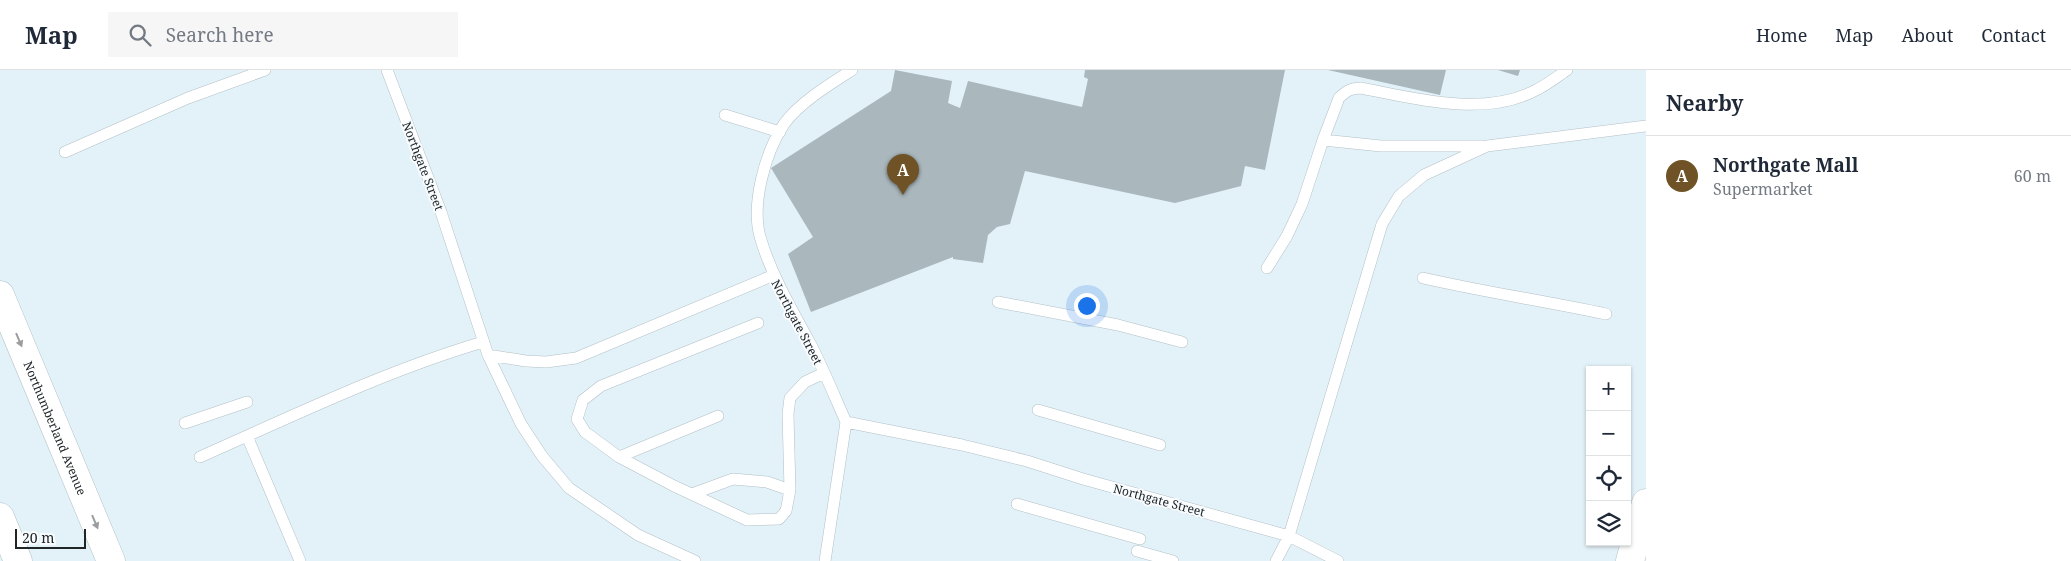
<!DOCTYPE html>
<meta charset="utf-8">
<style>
:root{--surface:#fff;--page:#f6f6f7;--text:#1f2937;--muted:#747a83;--line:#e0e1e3;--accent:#6f5326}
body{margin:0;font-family:"Noto Serif",serif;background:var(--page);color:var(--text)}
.controls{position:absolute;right:15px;bottom:15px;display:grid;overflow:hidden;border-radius:0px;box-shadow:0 1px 4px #0004}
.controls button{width:45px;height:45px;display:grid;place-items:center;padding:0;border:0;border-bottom:1px solid var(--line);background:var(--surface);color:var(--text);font:25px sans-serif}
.scale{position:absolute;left:15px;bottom:12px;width:71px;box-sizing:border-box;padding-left:5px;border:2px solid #202628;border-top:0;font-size:14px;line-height:18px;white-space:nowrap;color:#202628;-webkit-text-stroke:4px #f9fcfe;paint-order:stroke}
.you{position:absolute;left:1086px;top:235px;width:18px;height:18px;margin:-12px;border:4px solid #fff;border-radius:50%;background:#1a73e8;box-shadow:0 0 0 8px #1a73e833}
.badge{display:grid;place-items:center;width:32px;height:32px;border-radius:50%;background:var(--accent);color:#fff;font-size:16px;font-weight:700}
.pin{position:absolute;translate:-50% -41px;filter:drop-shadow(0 1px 2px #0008)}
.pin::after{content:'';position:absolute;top:26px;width:18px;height:15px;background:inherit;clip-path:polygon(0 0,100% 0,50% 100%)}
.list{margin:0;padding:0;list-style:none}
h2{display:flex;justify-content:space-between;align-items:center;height:65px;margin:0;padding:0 20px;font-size:21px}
h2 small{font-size:16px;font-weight:400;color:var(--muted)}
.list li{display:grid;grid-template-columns:32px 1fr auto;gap:15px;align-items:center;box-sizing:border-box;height:80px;padding:0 20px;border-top:1px solid var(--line)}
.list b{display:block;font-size:19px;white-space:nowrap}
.list p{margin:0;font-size:16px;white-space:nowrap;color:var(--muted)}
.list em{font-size:16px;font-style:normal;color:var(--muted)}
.icon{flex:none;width:28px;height:28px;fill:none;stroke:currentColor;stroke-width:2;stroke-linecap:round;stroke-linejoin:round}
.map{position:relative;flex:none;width:1646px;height:491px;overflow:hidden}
header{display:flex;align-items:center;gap:30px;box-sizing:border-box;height:70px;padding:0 25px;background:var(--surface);border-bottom:1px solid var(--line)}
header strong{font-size:24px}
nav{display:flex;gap:28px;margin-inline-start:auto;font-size:18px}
.search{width:350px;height:45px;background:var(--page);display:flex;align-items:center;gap:12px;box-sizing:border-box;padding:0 18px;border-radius:0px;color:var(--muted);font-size:19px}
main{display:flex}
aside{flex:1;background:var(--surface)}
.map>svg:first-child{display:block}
</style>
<header>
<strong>Map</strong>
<div class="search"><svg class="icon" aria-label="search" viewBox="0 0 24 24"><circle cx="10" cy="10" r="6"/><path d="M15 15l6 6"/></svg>Search here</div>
<nav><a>Home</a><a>Map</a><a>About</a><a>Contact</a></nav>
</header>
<main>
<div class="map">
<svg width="1646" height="491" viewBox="0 0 1646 491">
<rect width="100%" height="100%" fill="#e3f1f8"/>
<path fill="#aab8be" d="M895,0L952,11L948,33L960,38L968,11L1082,37L1088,9L1084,7L1085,0H1285L1265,100L1245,96L1241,116L1175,133L1025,101L1010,154L997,157L988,165L983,193L953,189V187L811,242L788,184L813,167L771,98L891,21Z
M1328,0H1446L1440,25Z
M1498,0H1520L1518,6Z"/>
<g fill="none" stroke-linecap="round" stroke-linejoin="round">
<defs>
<path id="service" d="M387,0L441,142L488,285L521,354L542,386L569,418L638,465L695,491
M852,0C830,14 799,33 784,54C765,83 750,136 761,170C772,206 792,240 810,273C823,298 834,325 846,352L962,375L1027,391L1083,409L1289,466L1338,491
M725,45L780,62
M1323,70L1381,76H1483
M65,82L188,28L265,0
M1267,198L1287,166L1302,134L1323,70L1339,28C1346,21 1351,18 1361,18C1416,29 1486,48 1538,19C1548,14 1558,6 1567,0
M1423,208C1484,222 1545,231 1606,244
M998,232L1118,255L1182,272
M758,253L601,316L583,330L577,349L585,362L619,387L674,416L747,450L779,449L786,441L790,420L788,344L790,328L805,312L824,303
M488,285L526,291L546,292L576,288L774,205
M1038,340L1160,375
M185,353L247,332
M247,366L300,491
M200,387C293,346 385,301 483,272
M619,387L718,346
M692,424L733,409L767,412L790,420
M1017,434L1140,469
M1137,481L1173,491
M825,491L846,352
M1276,491L1289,466L1382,154L1399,126L1424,105L1487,76L1646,56"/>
<path id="tertiary" d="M1630,491L1646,433"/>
<g id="secondary">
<path id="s1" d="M0,225L111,491"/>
<path d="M0,447L18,491"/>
</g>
</defs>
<use href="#service" stroke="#b2c0c7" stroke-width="12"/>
<use href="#tertiary" stroke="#b2c0c7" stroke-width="29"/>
<use href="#secondary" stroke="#b2c0c7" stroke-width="29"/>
<use href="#service" stroke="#fff" stroke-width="11"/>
<use href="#tertiary" stroke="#fff" stroke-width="28"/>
<use href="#secondary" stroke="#fff" stroke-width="28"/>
</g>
<defs><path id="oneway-solid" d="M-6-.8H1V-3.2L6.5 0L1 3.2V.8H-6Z" transform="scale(1.25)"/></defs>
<g fill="#9b9d9e">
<use href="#oneway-solid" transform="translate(19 270) rotate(67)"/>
<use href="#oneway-solid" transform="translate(95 452) rotate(67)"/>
</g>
<g text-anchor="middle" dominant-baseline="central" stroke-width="4" stroke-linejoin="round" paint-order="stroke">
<g font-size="12" fill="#202628" stroke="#f9fcfe">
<text transform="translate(423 96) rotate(69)">Northgate Street</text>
<text transform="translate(797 252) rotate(62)">Northgate Street</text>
<text stroke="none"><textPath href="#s1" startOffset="144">Northumberland Avenue</textPath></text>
<text transform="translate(1159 430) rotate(15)">Northgate Street</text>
</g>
</g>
</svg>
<div class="controls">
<button>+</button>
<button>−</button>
<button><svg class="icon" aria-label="locate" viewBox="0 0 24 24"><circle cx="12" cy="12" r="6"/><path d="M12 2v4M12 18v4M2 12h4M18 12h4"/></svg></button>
<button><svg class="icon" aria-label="layers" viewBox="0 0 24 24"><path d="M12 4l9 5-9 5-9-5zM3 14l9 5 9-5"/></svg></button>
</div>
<div class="scale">20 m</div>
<div class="you"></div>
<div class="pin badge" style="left:903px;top:125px">A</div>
</div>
<aside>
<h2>Nearby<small></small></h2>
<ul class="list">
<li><span class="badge">A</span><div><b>Northgate Mall</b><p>Supermarket</p></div><em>60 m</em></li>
</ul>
</aside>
</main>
